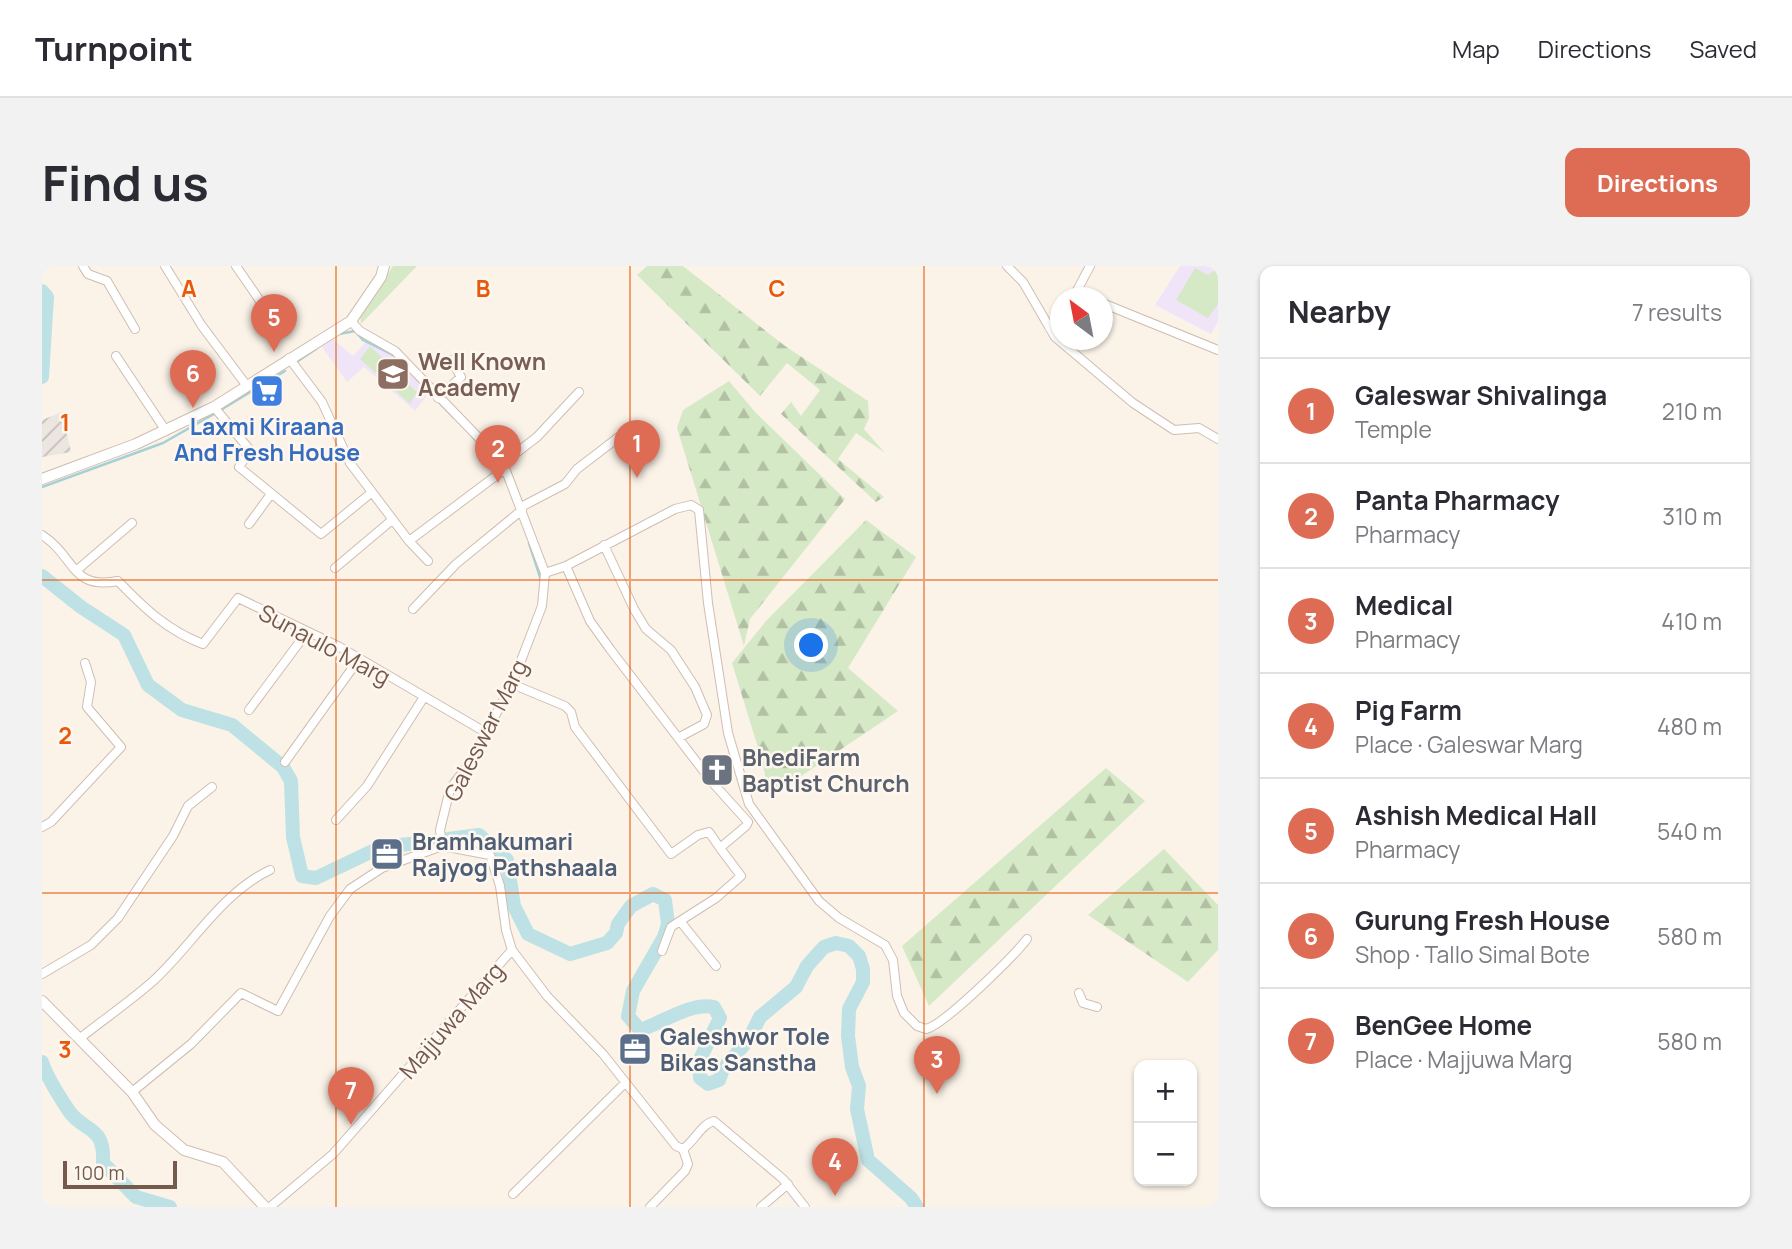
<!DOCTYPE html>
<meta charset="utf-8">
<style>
:root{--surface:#fff;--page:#f2f2f3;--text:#2b2b33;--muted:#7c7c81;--line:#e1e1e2;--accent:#de6c54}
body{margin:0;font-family:Manrope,sans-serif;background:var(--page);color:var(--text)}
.controls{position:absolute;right:21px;bottom:21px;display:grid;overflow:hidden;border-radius:14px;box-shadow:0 2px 5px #0004}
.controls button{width:63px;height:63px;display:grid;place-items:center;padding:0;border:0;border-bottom:2px solid var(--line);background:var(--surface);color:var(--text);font:35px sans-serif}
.compass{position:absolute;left:1008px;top:21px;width:63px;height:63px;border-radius:50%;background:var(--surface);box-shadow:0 2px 5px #0004;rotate:328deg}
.scale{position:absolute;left:21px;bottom:18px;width:114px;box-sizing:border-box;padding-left:7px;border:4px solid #74594d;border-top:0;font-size:19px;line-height:24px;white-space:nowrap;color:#74594d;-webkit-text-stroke:5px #fef7ef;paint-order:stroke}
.you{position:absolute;left:770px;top:380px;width:24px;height:24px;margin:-18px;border:5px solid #fff;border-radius:50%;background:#1a73e8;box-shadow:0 0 0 10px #1a73e833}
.badge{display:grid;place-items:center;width:46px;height:46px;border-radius:50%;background:var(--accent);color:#fff;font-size:23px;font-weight:700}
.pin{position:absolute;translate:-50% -58px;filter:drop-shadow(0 2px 4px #0008)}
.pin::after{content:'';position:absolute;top:37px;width:24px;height:21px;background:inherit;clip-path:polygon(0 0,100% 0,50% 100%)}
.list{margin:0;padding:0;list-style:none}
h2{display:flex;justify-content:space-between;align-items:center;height:91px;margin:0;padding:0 28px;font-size:30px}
h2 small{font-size:23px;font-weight:400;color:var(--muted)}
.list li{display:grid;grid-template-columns:46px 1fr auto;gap:21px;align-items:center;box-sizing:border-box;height:105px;padding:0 28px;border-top:2px solid var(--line)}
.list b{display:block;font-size:26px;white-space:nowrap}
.list p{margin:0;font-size:23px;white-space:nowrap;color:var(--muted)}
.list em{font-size:23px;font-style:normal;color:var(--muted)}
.map{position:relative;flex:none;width:1176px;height:941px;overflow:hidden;border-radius:14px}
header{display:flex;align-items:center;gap:42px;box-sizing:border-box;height:98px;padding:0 35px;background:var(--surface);border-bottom:2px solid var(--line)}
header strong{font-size:33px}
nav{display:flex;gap:38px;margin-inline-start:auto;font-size:24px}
.intro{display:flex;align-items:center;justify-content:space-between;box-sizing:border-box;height:168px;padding:0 42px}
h1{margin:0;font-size:49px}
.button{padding:18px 32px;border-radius:14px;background:var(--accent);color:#fff;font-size:24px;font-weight:700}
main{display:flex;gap:42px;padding:0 42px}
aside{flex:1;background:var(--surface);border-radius:14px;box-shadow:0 2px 5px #0004}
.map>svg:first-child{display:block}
</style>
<header>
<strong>Turnpoint</strong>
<nav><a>Map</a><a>Directions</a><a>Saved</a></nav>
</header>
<div class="intro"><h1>Find us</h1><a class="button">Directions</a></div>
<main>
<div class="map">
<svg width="1176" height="941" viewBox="0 0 1176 941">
<defs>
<pattern id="industrial-furrows" width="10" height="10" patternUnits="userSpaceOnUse" patternTransform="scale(1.75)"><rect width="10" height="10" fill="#ece6e1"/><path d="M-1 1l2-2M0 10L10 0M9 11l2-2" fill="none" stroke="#c4bdb9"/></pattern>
<pattern id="forest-firs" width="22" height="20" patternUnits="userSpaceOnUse" patternTransform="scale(1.75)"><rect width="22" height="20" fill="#d6e9c7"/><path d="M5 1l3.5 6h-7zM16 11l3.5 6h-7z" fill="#b2c0a4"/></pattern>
</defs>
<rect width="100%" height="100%" fill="#fbf3e8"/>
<path fill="url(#industrial-furrows)" d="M20,146L29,186L0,191V154Z"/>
<path fill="#f0e5f8" d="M1138,0H1176V56L1169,68L1113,39Z
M291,73L311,90L324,76L355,91L386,128L373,145L322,101L305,116L280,81Z"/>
<path fill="url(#forest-firs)" d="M605,0H641L743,80L826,135L827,152L822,163L843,187L814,167L796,193L842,231L834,236L739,148L749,136L759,150L778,124L745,97L718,130L595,9Z
M687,115L714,147L803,233L708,353L702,380L635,162L641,144Z
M824,254L874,291L806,402L856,445L737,525L725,521L721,498L690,397L724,355Z
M1064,502L1103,535L887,740L860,680Z
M1122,583L1176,639V684L1146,716L1046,649Z"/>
<path fill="#d6e9c7" d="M351,0H375L319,58L318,49Z
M1153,2L1166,9L1176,2V38L1166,52L1134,34Z
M328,80L375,126L368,138L318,93Z"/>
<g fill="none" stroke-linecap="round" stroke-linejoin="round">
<path stroke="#a4d0d6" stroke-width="2.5" d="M297,68L313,65L321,74L355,91
M256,95L274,83
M371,109L412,152
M177,145L243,105
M0,221L121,177L172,148
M487,277L499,314
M476,393L481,380
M409,515L427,492"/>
<path stroke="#bde1e4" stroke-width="14" d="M0,25L5,31L0,111
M0,310L39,341L82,369L106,419L140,444L190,459L241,501L249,515L251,571L260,610L274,612L339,581L396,575
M406,573L437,569L465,594L472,640L486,668L528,688L565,677L574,667L576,658L589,640L611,628L623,634L626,658L622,671L591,725L586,750L598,764C620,757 649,736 672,741L678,752L657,795L658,812L666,818L677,814L681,803L707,773L718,751L754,721L765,700L782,681L794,677L807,680L817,690L821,703V716L807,743L806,770L810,801L817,820L815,843L826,894L869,932L875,941
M0,796C4,809 19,833 27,845C42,867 63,858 61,897L94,931L128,941"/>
<defs>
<path id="street" d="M41,0L46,8L65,15L93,63
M123,0L160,60L205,120
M194,0L236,61
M965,0L981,16L1013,71L1091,137L1132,164L1157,162L1176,173
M1035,25L1049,32
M1031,32L1048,0
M1060,37L1176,84
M309,55L318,65L353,85L461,197L503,307L500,340L470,418L428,497L408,523L398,564L400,580L448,589L458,620L464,664L470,684L505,730L561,788L634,880L641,883C652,876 659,858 672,855L741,913L763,941
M1008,63L1018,49
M74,90L124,165
M247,92L280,136L308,197L367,275L463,203
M396,132L419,111L409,94
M172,141L208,184L197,201L279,268L329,227
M461,197L495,171L537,126
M479,241L523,218L535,203L582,167
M207,258L229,228
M0,269C34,291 28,324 76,315C102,342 126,365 161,378L196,332L296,380L443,466
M367,275L386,295
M562,279L592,343L604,363L629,384L653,421L665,449L662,458L636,472
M293,302L350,254
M35,304L90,257
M503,307L524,300L633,243L649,239L657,244L666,337L686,467L707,538L777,635L797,652L843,679L851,694L855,730L862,747L875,760L884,763C902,759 971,691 985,673
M371,343L414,298L480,244
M470,418L523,440L529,446L533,461L629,588L656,569L667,566L678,582L704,560L706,556L670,516L568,383L548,355L524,300
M207,444L265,366
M243,496L317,393
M294,554L325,520L382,431
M0,561L9,556L79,481L45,441L49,416L43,397
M620,685L629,661L638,655
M674,700L638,655L674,632L699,610L678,582
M0,708L49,679L76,652L131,570L146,540L170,521
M1037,727L1041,737L1055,741
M37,773C61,754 87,736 110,716C149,681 179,627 228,604
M90,826L149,778L199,727L236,745L288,650L308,623L340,602L400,580
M471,928L583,817
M228,941L291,888L470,684
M608,941L643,905L646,898L641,883
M719,941L746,918"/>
<path id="secondary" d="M0,213L94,178L172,141L309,55L339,11L342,0
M0,735L90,826L113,859L142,884L181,896L223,941"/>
</defs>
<use href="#street" stroke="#cfbdb1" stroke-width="10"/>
<use href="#secondary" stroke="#d2bdaf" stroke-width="12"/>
<use href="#street" stroke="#fff" stroke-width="8"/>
<use href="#secondary" stroke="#fff" stroke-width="10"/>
</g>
<path fill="none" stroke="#e8590c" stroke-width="2" stroke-opacity="0.55" d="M294,0V941M588,0V941M882,0V941M0,314H1176M0,627H1176"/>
<defs>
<symbol id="school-square" viewBox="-11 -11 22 22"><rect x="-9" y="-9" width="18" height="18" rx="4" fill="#8d6e63" stroke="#fef7ef"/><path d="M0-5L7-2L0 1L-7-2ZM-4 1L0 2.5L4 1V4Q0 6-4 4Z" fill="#fff"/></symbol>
<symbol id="supermarket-square" viewBox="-11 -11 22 22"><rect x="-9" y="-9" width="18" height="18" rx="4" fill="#3f7fe0" stroke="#fef7ef"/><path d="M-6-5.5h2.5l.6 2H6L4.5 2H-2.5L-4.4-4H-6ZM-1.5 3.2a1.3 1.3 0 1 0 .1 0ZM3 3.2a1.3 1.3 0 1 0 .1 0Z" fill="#fff"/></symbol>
<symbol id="church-square" viewBox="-11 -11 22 22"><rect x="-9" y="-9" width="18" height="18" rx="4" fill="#6b7280" stroke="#fef7ef"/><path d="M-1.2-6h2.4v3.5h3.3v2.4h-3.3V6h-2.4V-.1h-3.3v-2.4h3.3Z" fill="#fff"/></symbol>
<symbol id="office-square" viewBox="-11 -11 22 22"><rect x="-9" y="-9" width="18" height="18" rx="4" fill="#5c6f8a" stroke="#fef7ef"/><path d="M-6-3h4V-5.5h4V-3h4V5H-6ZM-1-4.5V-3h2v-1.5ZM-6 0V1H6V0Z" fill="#fff"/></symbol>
</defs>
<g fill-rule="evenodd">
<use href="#school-square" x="332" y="89" width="38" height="38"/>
<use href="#supermarket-square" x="206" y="106" width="38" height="38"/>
<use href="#church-square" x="656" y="485" width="38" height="38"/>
<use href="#office-square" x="326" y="569" width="38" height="38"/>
<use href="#office-square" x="574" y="764" width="38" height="38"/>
</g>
<g text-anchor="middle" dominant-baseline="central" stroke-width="5" stroke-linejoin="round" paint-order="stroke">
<g font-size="23" font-weight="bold" fill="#785e54" stroke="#fef7ef" text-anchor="start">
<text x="376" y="95">Well Known<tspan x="376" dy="26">Academy</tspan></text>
</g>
<g font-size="23" font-weight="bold" fill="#366cbe" stroke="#fef7ef">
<text x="225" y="160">Laxmi Kiraana<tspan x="225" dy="26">And Fresh House</tspan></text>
</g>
<g font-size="23" fill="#74594d" stroke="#fef7ef">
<text transform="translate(283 378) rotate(28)">Sunaulo Marg</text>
<text transform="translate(443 464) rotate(-63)">Galeswar Marg</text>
<text transform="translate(409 754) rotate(-49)">Majjuwa Marg</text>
</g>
<g font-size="23" font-weight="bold" fill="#5b616d" stroke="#fef7ef" text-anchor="start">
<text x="700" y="491">BhediFarm<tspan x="700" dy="26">Baptist Church</tspan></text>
</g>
<g font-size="23" font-weight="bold" fill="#4e5e75" stroke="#fef7ef" text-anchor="start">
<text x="370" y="575">Bramhakumari<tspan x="370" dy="26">Rajyog Pathshaala</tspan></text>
<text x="618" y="770">Galeshwor Tole<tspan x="618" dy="26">Bikas Sanstha</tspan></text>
</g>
</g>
<g font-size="23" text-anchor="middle" font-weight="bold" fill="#e8590c" stroke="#fef7ef" stroke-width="5" stroke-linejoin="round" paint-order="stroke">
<text x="147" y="31">A</text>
<text x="441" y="31">B</text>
<text x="735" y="31">C</text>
<text x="23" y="165">1</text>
<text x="23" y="478">2</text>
<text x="23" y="792">3</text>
</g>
</svg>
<div class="controls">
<button>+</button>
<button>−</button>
</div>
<svg class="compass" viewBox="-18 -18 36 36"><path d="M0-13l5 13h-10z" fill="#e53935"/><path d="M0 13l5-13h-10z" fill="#7c7c81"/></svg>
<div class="scale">100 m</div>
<div class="you"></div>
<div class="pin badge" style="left:595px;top:212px">1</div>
<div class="pin badge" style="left:456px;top:217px">2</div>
<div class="pin badge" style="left:895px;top:828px">3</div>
<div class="pin badge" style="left:793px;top:930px">4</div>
<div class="pin badge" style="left:232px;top:86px">5</div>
<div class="pin badge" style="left:151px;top:142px">6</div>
<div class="pin badge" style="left:309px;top:859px">7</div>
</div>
<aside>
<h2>Nearby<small>7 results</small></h2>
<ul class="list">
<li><span class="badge">1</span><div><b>Galeswar Shivalinga</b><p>Temple</p></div><em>210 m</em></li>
<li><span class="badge">2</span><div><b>Panta Pharmacy</b><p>Pharmacy</p></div><em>310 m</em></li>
<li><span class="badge">3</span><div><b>Medical</b><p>Pharmacy</p></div><em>410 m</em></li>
<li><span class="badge">4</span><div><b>Pig Farm</b><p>Place · Galeswar Marg</p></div><em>480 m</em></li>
<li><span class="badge">5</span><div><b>Ashish Medical Hall</b><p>Pharmacy</p></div><em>540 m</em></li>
<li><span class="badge">6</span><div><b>Gurung Fresh House</b><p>Shop · Tallo Simal Bote</p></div><em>580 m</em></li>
<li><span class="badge">7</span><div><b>BenGee Home</b><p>Place · Majjuwa Marg</p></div><em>580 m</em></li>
</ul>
</aside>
</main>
